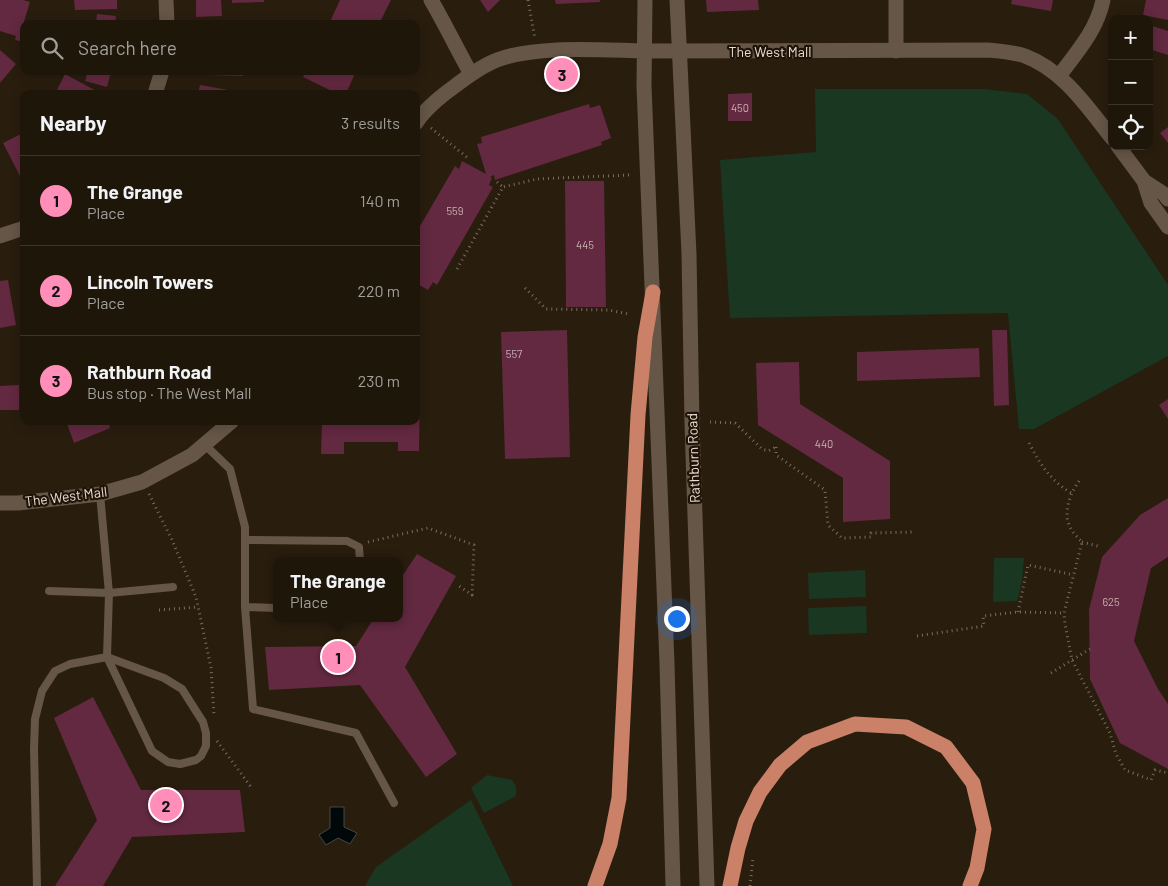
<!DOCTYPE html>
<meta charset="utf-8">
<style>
:root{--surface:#1f160a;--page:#2c2318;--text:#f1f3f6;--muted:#a19f9c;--line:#3c352b;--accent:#ff8eb9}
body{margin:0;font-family:Barlow,sans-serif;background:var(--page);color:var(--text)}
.controls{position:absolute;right:15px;top:15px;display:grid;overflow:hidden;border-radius:10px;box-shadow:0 2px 12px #0003}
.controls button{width:45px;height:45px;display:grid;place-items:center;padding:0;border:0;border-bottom:1px solid var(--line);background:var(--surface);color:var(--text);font:25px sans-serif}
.you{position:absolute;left:676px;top:618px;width:18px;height:18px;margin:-12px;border:4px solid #fff;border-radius:50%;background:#1a73e8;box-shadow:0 0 0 8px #1a73e833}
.badge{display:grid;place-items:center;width:32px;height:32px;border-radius:50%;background:var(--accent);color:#111;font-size:16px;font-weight:700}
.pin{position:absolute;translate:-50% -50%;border:2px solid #fff;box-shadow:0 1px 5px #0006}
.popup{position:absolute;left:273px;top:557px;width:130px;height:65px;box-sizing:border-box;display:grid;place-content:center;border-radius:10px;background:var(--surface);filter:drop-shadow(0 1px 4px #0005);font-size:16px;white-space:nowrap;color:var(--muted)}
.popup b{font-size:19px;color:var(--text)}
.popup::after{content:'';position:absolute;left:50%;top:100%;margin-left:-10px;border:10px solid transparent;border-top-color:var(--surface)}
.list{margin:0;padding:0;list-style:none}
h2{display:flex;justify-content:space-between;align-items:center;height:65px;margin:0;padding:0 20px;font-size:21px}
h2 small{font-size:16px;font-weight:400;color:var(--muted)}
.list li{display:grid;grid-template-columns:32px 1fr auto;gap:15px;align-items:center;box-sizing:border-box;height:90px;padding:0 20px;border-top:1px solid var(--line)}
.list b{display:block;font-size:19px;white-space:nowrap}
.list p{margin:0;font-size:16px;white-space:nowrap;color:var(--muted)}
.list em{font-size:16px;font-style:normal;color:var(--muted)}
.icon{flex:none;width:28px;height:28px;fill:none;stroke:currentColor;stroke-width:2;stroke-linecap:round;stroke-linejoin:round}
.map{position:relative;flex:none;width:1168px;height:886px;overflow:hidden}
.search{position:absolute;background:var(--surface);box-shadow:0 2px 12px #0003;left:20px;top:20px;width:400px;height:55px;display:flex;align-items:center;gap:12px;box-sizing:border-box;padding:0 18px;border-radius:10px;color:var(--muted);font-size:19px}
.panel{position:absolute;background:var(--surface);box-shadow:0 2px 12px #0003;left:20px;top:90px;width:400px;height:335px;border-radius:10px}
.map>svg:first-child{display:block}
</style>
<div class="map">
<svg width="1168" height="886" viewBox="0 0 1168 886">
<rect width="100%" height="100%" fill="#291d0e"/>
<path fill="#1a3722" d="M815,89H984L1027,94L1057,118L1168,285V356L1034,429H1019L1008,313L730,318L720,160L816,152Z
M994,558H1024L1022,581L1017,601L993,602Z
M865,570L866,597L809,599L808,573Z
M866,606L867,633L809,635L808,608Z
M487,775L512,780L516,786V796L484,813L471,788Z
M471,800L513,886H365L376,867Z"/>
<path fill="#010809" stroke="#464846" d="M330,807H344V827L357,833L350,844L338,838L326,845L319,835L330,828Z"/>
<path fill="#622940" d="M0,0H23L30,2L23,25L24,42L15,40L16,36L0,31Z
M74,0H117V9L75,10Z
M196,0H221L222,16L196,17Z
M232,0H264V2L232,3Z
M340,0H391L379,24H329Z
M480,0H500L488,12Z
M555,0H600V2L556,4Z
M706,0H758L759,10L707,12Z
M1012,0H1053L1051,11L1011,4Z
M1146,0H1168V20L1143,15Z
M97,14L116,16L115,24H96Z
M1149,25L1168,31V55L1149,49Z
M0,50L16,64L0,83Z
M88,71H116L115,73L111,72L107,87L85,81Z
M207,71H243V76L207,75Z
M306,71H356L346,94H338L303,77Z
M65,74L102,94H55Z
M200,85L234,91V94H198Z
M752,93V121H728V94Z
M589,104L590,108L600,105L611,138L601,142L602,145L495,180L494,175L490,177L492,178L489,185L493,187L437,285L433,282L428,290L416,283V233L455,166L459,169L462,161L486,174L477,144L482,143L481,137Z
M1168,127V143L1160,133Z
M23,133L24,180H22L3,143Z
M565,181H604L606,307H566Z
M8,280L16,325L0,328V281Z
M567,330L570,457L505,459L501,332Z
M992,330H1007L1009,405L994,406Z
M979,348L980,377L857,381V352Z
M799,362L800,404L890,461V519L843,522V478L758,425L756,363Z
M416,384H420L419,451H398V442H344V454H321L322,421H416Z
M19,385V410H0V386Z
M1168,399V419L1159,405Z
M66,421H108L110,428L74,443Z
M1168,498V557L1151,568L1134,641L1158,689L1168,704V769L1120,743L1090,679L1089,610L1102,557L1140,515Z
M417,554L456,576L405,667L457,754L426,777L360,685L269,690L265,647L356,646L374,618H399V581Z
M93,697L141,790H240L245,832L132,837L103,886H55L97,820L54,718Z"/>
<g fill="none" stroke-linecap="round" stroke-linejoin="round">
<path stroke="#786d61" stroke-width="3" stroke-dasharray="1 4" stroke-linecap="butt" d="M528,0L535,39
M431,128L469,159
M497,182L503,187
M457,269L503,187L537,179L629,175
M525,288L546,309L608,310L629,314
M710,422L735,423L762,449L768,451L776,447
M1029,443C1040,464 1050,480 1071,493
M776,447V455L825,490L828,525L842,538L871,537V533L915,532
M1079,481C1070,494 1062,513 1071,529C1074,534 1078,538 1082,542L1064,613L1065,624L1072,660L1110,733L1116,754L1125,770L1151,780L1155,770L1168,773
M149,494L172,540L196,597L211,668L214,716
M368,542L428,528L474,545L472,595L459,586
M1082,542L1101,547
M159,610L198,607
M1018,612L1028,565L1074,575
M917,636L984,626L983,616L1018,612L1064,613
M1051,673L1090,649
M217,741L251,787
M750,886L753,858"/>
<path stroke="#655647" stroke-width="8" d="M205,445L230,469L245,527V607L277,608
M245,540L347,541L359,547L360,561
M49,591L109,593L173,587
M245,607L253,709L356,733L394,803
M37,886L34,749L35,719L42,691L55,671L70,664L107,657L164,678L182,689L203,722L206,733V746L201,756L196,760L180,764L168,762L152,751L107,657L109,593L100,494"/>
<path stroke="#655647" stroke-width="15" d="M166,0L167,24
M431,0C445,24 457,49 471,74
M896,51V0
M1059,76C1077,52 1097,30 1103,0
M155,94L162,71
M0,236L24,228"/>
<path stroke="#655647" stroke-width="15" d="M644,51L987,50C1000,51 1013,52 1025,56C1063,70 1088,108 1112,138
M1118,146L1144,181L1164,194L1168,199
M1144,181L1151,203L1168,227"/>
<path stroke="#655647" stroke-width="15" d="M645,0L644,86L667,663L673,886
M677,0L689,254L692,423L707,886
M416,123C425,109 441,96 455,86C467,77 481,66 497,60C538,45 599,50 644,51
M0,503H18L100,494L142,482L192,455L232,421"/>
<path stroke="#cb8068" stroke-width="15" d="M595,886L610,844L619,798L638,415L645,337L653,292
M730,886L738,848L746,821L760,792L780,765L807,742L855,724L906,727L946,747L973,783L984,829L977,868L970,886"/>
</g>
<g text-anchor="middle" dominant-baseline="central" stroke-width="4.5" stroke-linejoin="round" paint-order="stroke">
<g font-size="11" fill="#c6b1b0">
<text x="740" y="107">450</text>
<text x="455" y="210">559</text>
<text x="585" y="244">445</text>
<text x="514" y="353">557</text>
<text x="824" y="443">440</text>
<text x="1111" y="601">625</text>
</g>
<g font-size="14" fill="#e7ded5" stroke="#201306">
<text x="770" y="51">The West Mall</text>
<text transform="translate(693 458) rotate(-92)">Rathburn Road</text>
<text transform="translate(66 496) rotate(-7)">The West Mall</text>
</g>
</g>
</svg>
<div class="controls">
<button>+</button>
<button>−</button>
<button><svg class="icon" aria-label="locate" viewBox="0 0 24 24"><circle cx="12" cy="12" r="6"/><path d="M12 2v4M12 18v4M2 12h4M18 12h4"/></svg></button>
</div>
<div class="you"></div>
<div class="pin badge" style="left:338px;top:657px">1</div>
<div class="popup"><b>The Grange</b>Place</div>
<div class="pin badge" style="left:166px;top:805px">2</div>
<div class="pin badge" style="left:562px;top:74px">3</div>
<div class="search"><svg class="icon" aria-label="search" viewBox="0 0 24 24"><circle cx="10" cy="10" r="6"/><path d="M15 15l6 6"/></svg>Search here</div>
<section class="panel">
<h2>Nearby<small>3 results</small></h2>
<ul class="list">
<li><span class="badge">1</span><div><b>The Grange</b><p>Place</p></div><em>140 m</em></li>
<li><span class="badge">2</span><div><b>Lincoln Towers</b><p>Place</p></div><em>220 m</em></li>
<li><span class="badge">3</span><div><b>Rathburn Road</b><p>Bus stop · The West Mall</p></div><em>230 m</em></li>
</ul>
</section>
</div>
